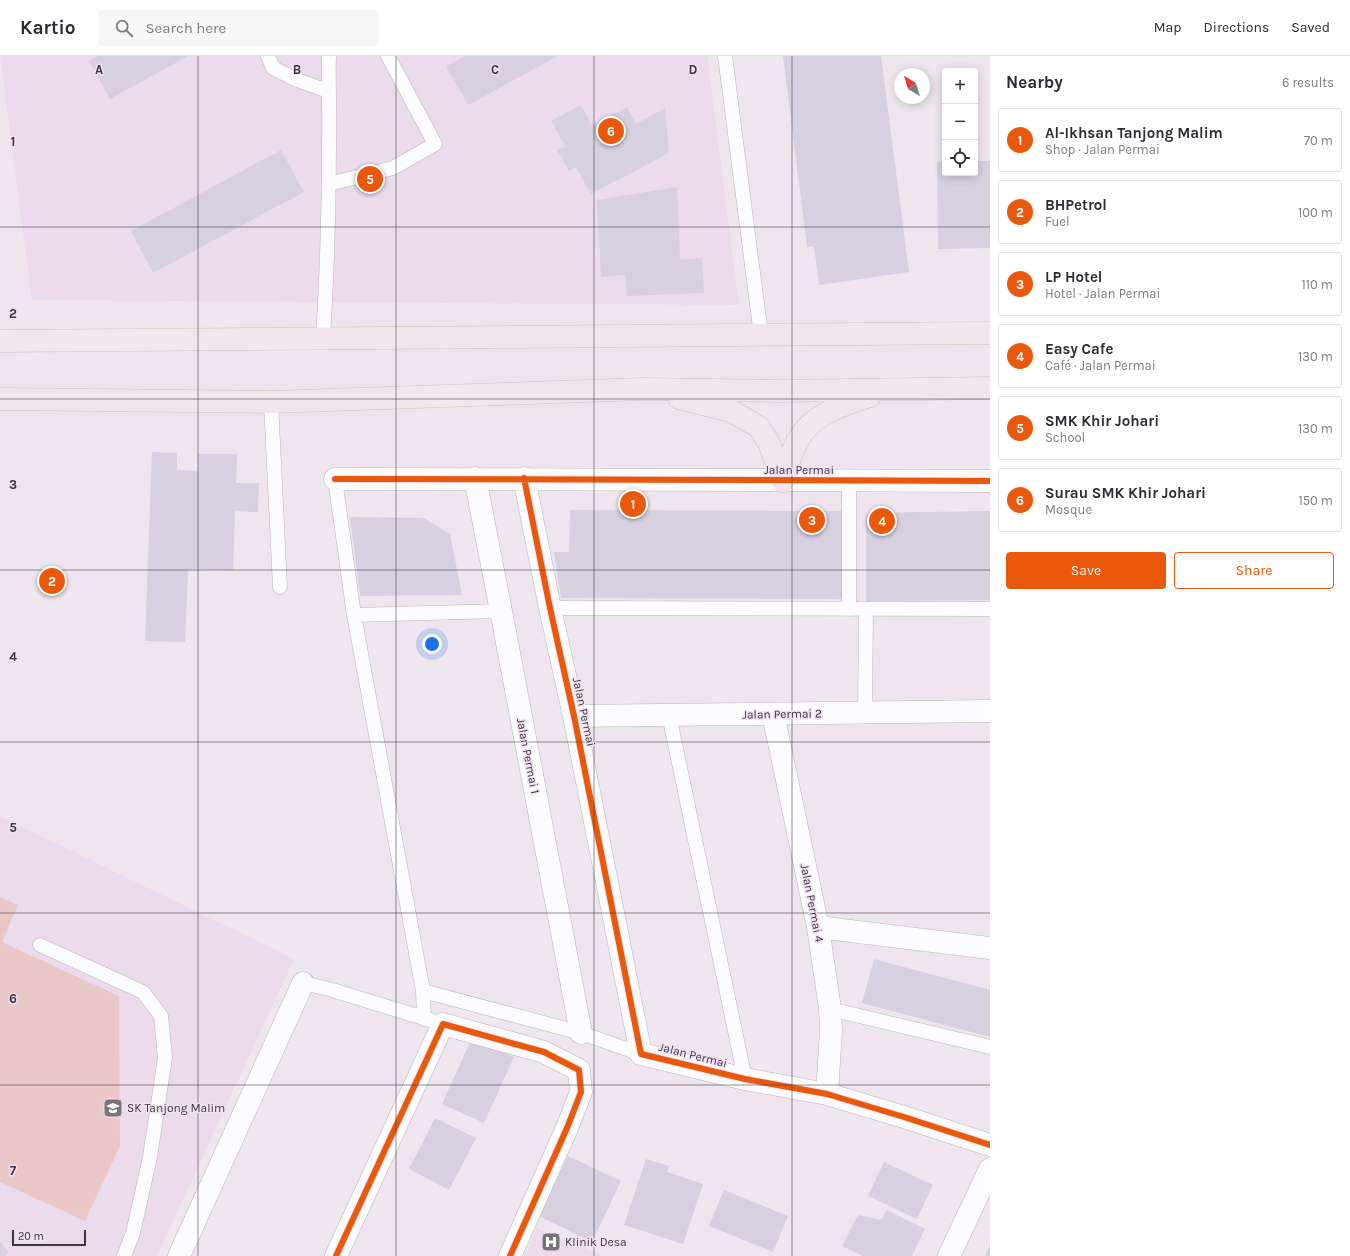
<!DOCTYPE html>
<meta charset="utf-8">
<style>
:root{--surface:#fff;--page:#f7f7f7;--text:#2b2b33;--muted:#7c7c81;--line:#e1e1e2;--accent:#ea580c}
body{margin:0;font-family:Karla,sans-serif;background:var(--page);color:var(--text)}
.controls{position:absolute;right:12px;top:12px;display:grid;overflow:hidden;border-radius:4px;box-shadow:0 2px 10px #0003}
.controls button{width:36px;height:36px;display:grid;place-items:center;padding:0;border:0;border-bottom:1px solid var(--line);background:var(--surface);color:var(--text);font:20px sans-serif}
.compass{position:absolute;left:894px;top:12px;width:36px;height:36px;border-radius:50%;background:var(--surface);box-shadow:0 2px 10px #0003;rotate:322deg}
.scale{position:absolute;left:12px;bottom:10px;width:74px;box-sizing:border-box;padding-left:4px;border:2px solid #3c363d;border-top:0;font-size:11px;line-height:14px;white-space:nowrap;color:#3c363d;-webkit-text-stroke:3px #f1e1f3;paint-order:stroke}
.you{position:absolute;left:432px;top:588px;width:14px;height:14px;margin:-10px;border:3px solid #fff;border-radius:50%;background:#1a73e8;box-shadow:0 0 0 6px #1a73e833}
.badge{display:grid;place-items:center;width:26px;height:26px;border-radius:50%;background:var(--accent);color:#fff;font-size:13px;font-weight:700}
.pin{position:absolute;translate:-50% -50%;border:2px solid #fff;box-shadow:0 1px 4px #0006}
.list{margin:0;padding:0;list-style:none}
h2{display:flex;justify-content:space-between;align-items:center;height:52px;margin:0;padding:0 16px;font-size:17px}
h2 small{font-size:13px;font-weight:400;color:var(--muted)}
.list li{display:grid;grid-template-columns:26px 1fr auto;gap:12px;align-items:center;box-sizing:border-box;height:64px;margin:0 8px 8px;padding:0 8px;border:1px solid var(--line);border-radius:4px}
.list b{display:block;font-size:15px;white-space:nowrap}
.list p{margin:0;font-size:13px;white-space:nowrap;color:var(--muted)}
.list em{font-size:13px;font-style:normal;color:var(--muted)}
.actions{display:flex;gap:8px;padding:12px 16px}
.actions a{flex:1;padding:9px 0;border:1px solid var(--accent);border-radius:4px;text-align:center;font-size:14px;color:var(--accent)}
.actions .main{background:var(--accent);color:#fff}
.icon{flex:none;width:22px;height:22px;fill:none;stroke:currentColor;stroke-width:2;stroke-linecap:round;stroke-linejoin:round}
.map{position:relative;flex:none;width:990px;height:1200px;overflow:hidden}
header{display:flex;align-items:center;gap:24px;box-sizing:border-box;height:56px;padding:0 20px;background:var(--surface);border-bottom:1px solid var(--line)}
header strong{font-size:19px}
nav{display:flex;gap:22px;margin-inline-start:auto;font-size:14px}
.search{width:280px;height:36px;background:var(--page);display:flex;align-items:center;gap:10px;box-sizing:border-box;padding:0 14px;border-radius:4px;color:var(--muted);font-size:15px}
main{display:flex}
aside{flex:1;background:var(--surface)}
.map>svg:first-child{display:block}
</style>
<header>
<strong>Kartio</strong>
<div class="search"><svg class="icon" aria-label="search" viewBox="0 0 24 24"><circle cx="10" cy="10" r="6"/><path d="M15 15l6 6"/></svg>Search here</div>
<nav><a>Map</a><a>Directions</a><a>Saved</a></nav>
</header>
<main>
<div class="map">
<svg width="990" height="1200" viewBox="0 0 990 1200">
<rect width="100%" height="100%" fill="#eee5ef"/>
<path fill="#ebdbec" d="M0,0H707L739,249L32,244Z
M0,760L294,903L157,1200H0Z
M537,1172L604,1200H525Z"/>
<path fill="#eac8c8" d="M0,841L18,849L2,886L119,940L120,1090L85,1165L0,1126Z"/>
<path fill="#d6d0e1" d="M97,0H188L110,43L89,5Z
M465,0H558L468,49L446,10Z
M783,0H881L909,216L819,229L814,190L807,191Z
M581,49L592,69L627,51L636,68L665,52L669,97L591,138L576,111L569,115L557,94L565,90L551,65Z
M281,94L304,136L153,217L131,175Z
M945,105V117H975V105H990V192L938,193L937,106Z
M677,131L680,204L702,202L704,237L627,240L625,219L601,221L597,144Z
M152,396L177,397V414L198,415V398H237L236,427H259L258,456L235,455L233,514L188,513L185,586L145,585Z
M570,454L845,455L844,543L561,542L554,496H569Z
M990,455V544L866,545V457Z
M350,461L424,462L450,478L462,539L360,540Z
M874,903L990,934V981L862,947Z
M472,982L514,1001L484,1067L442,1048Z
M435,1062L476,1082L449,1134L409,1113Z
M568,1100L621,1125L592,1186L539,1160Z
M646,1103L669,1110L667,1116L703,1128L683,1188L624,1169Z
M884,1106L933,1129L917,1163L868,1140Z
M724,1134L788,1160L773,1196L709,1170Z
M887,1154L925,1173L912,1200H863L842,1190L858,1159L881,1164Z
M0,1185L9,1197L5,1200H0Z
M990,1189V1200H985Z"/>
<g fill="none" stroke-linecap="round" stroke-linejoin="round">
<defs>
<path id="lane" d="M268,0L273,12L297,24L328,35
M725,0L761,279
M329,128L393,112L435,88L388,0
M323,283C327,218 329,153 329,88C330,59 328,29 329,0
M271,346L280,531
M335,423L354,559
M550,552L990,553
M849,553V425
M501,555L354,559L423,935L581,977L641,998
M865,657L866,553
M669,659L745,1023
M40,889L143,936L161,960L165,1002L150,1101L133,1177L124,1200
M303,927L329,933L443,968
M423,935L424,963
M830,953L990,991"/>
<path id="street" d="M475,422L501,555L581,977
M524,422L550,552L574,660L641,998L745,1023L827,1038L904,1061L990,1089
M335,423C553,422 772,425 990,425
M773,658L818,871L830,953L831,975L827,1038
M574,660L990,655
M818,871L990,892
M179,1200L303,927
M336,1200L443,968L544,996L579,1014L581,1036L567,1072L510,1200
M949,1200L990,1113"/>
<path id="primary" d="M0,285L990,277
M679,342L731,355L759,371L769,387L783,425
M0,343L271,346L643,333L780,335L990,332
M783,425C787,412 791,396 798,384C813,357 843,349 870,340"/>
</defs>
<use href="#lane" stroke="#bbb4bc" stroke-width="15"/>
<use href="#street" stroke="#bbb4bc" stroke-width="23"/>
<use href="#primary" stroke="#c6c2c7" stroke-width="23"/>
<use href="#lane" stroke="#fcfbfd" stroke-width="14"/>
<use href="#street" stroke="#fcfbfd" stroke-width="22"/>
<use href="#primary" stroke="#f0e6eb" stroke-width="22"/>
<defs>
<path id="cycleway" d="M524,422L550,552L574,660L641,998L745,1023L827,1038L904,1061L990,1089
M335,423C553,422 772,425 990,425
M336,1200L443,968L544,996L579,1014L581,1036L567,1072L510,1200"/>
</defs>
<use href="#cycleway" stroke="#f1e1f3" stroke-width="8"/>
<use href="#cycleway" stroke="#e8590c" stroke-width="6"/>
</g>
<path fill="none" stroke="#3c363d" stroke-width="1" stroke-opacity="0.55" d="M198,0V1200M396,0V1200M594,0V1200M792,0V1200M0,171H990M0,343H990M0,514H990M0,686H990M0,857H990M0,1029H990"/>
<defs>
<symbol id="school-square" viewBox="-11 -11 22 22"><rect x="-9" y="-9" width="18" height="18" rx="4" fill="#7a737b" stroke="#f1e1f3"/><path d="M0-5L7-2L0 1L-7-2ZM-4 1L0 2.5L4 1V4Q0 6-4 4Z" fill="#fff"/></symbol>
<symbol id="hospital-square" viewBox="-11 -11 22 22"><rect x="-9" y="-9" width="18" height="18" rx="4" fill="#7a737b" stroke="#f1e1f3"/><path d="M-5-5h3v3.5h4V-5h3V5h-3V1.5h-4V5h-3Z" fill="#fff"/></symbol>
</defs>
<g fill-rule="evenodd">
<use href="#school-square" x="102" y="1041" width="22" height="22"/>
<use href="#hospital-square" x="540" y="1175" width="22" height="22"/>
</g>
<g text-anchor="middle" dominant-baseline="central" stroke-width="3" stroke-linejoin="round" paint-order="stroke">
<g font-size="12" fill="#3c363d" stroke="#f1e1f3">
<text x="799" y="414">Jalan Permai</text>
<text transform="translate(584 656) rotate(78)">Jalan Permai</text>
<text transform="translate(782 658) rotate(-1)">Jalan Permai 2</text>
<text transform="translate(528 700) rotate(79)">Jalan Permai 1</text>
<text transform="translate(812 847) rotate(79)">Jalan Permai 4</text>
<text transform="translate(693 999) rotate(14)">Jalan Permai</text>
</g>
<g font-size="12" fill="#3c363d" stroke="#f1e1f3" text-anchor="start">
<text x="127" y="1052">SK Tanjong Malim</text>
<text x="565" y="1186">Klinik Desa</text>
</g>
</g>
<g font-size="13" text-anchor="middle" font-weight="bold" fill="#3c363d" stroke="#f1e1f3" stroke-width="3" stroke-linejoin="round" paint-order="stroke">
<text x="99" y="18">A</text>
<text x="297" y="18">B</text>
<text x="495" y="18">C</text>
<text x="693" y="18">D</text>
<text x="13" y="90">1</text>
<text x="13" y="262">2</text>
<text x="13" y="433">3</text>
<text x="13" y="605">4</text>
<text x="13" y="776">5</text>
<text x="13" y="947">6</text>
<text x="13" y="1119">7</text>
</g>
</svg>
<div class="controls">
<button>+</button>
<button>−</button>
<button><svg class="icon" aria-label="locate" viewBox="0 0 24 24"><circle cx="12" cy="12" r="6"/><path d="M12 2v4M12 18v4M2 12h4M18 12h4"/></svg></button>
</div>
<svg class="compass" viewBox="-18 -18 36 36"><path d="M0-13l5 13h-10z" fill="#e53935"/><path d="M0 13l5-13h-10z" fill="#7c7c81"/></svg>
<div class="scale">20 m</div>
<div class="you"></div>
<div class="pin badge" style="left:633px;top:448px">1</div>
<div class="pin badge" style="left:52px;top:525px">2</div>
<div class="pin badge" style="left:812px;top:464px">3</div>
<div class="pin badge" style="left:882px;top:465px">4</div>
<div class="pin badge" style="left:370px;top:123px">5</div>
<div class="pin badge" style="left:611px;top:75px">6</div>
</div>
<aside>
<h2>Nearby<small>6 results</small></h2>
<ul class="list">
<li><span class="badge">1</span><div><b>Al-Ikhsan Tanjong Malim</b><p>Shop · Jalan Permai</p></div><em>70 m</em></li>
<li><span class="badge">2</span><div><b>BHPetrol</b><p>Fuel</p></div><em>100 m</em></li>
<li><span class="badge">3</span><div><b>LP Hotel</b><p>Hotel · Jalan Permai</p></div><em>110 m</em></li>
<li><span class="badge">4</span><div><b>Easy Cafe</b><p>Café · Jalan Permai</p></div><em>130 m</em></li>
<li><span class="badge">5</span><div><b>SMK Khir Johari</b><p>School</p></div><em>130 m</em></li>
<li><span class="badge">6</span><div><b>Surau SMK Khir Johari</b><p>Mosque</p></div><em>150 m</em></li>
</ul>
<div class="actions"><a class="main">Save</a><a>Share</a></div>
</aside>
</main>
